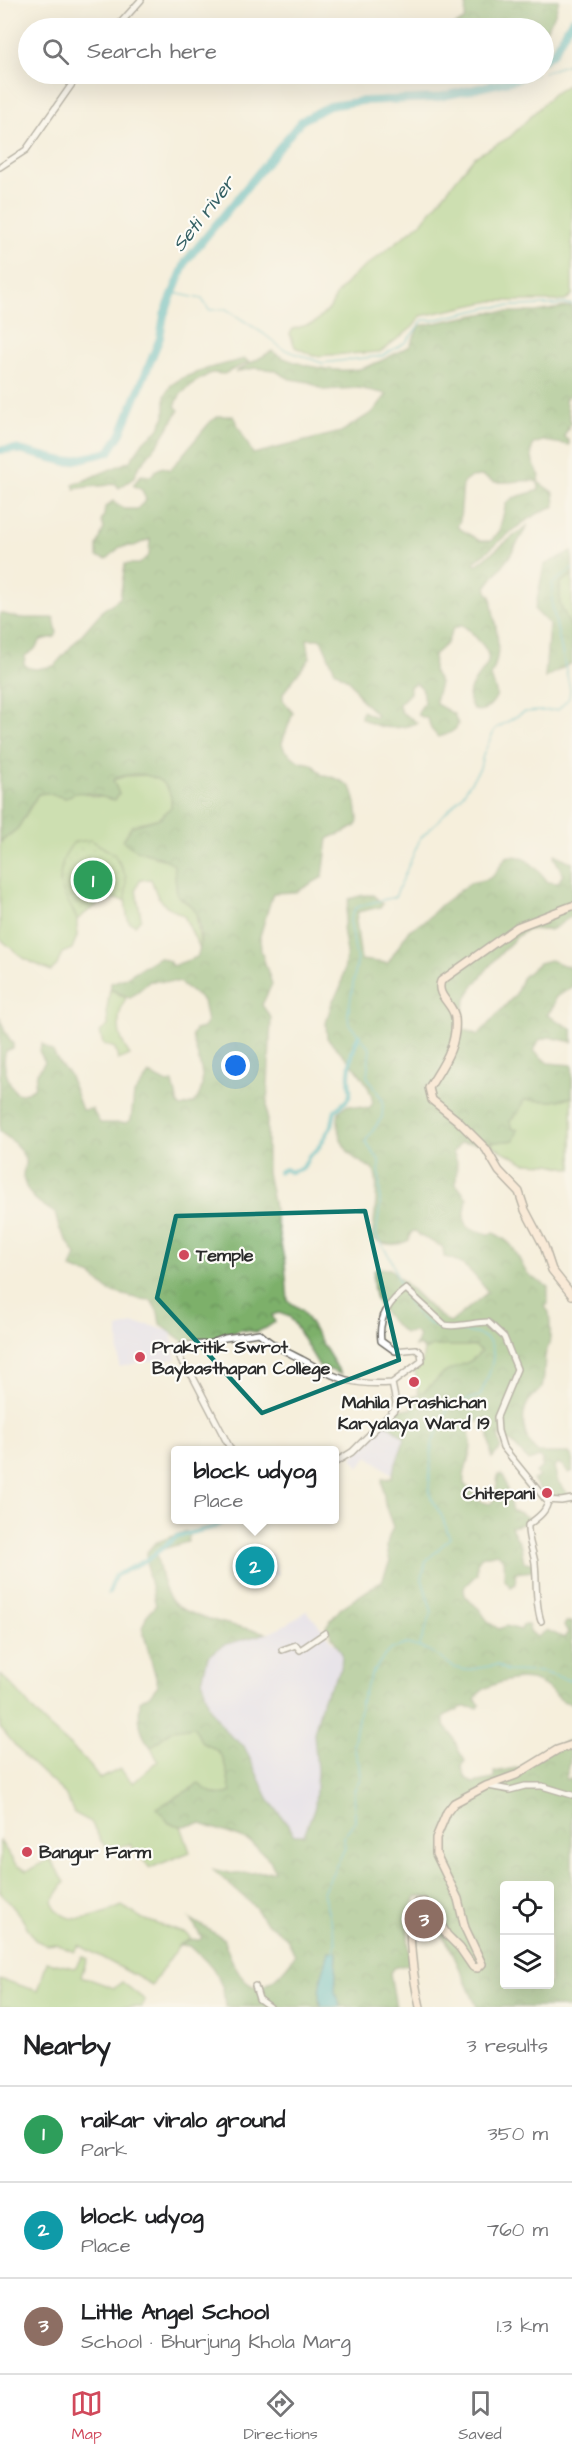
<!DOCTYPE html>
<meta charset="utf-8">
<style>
:root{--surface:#fff;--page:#f2f2f2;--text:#202124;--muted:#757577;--line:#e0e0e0;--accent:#d1495b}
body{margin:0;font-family:"Architects Daughter",sans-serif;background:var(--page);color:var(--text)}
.controls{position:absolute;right:18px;bottom:18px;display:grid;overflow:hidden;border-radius:6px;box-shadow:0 6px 24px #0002}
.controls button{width:54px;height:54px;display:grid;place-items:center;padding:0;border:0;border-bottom:2px solid var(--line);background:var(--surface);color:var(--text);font:30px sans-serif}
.you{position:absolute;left:236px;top:1066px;width:21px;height:21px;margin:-15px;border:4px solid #fff;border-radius:50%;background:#1a73e8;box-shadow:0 0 0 9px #1a73e833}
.badge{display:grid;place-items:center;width:39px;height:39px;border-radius:50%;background:var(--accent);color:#fff;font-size:20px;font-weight:700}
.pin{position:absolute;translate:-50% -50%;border:3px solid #fff;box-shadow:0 2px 6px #0006}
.popup{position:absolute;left:171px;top:1446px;width:168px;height:78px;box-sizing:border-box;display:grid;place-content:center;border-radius:6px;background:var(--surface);filter:drop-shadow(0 2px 4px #0005);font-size:20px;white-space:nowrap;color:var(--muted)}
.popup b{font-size:22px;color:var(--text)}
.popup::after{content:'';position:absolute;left:50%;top:100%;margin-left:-12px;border:12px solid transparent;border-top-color:var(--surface)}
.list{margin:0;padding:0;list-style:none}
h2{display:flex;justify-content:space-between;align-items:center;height:78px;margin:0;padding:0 24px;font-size:26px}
h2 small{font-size:20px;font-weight:400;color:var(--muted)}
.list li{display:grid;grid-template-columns:39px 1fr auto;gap:18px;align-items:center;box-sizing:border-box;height:96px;padding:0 24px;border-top:2px solid var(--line)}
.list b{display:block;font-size:22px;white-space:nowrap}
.list p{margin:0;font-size:20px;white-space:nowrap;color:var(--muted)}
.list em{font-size:20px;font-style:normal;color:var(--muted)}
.icon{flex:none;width:33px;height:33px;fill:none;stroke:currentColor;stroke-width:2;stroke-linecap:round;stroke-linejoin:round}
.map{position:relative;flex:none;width:572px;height:2007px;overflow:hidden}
.search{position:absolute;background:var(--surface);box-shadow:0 6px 24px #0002;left:18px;right:18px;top:18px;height:66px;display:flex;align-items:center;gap:15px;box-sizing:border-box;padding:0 21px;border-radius:33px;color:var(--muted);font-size:22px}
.sheet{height:366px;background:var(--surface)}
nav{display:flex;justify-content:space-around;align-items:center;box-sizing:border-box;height:84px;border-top:2px solid var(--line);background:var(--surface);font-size:16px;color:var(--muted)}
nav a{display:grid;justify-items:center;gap:3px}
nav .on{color:var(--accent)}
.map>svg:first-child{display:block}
</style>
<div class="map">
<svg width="572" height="2007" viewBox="0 0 572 2007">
<defs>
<pattern id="forest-crowns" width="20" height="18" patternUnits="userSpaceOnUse" patternTransform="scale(1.5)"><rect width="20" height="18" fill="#7db06b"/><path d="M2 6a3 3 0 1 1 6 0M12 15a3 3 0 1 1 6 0" fill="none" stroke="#678f58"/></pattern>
<pattern id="park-dots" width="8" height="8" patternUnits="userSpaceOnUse" patternTransform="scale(1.5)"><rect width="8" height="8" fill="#9ccc7b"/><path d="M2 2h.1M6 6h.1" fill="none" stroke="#87af6a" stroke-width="1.8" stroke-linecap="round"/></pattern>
</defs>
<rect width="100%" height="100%" fill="#fdfcf7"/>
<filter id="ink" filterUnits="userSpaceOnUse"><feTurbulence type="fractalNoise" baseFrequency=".0167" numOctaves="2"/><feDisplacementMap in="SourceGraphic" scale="12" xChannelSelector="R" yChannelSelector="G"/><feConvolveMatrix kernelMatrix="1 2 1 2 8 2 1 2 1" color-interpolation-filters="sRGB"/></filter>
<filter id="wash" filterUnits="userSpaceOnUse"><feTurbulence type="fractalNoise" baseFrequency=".008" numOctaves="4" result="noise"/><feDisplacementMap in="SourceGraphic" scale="24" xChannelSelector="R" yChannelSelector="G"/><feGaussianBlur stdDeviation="1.35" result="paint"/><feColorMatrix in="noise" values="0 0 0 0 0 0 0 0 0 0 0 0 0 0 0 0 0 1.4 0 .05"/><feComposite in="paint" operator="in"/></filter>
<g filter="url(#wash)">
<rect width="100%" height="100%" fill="#f5efdc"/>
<path fill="#d8d7f8" d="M133,1324L149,1325L171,1332L176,1359L143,1362L119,1367L118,1328Z
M384,1422L405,1438L392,1474L368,1456L359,1467L352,1458Z
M307,1611L342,1653L341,1669L323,1698L315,1806L304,1836L295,1835L268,1798L244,1746L227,1733L209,1707L202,1680L208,1657L223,1645L267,1633L289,1623Z
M425,1904L432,1911L440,1933L414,1941L415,1912L418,1905Z"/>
<path fill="#bfc2dd" d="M272,1553L279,1574L249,1587L247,1582L253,1578L247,1564Z"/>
<path fill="#9ccc7b" stroke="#647c53" stroke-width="1.5" d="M572,82V295L565,301H492L421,316L413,327L380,352L314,356L295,347L290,334L293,329L314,323L330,308L337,294L353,276L422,222L474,157L510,137L553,94Z
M572,575V630L560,604V583Z
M150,775C165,781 173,792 171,807L160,818L140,823L154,857L168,860L174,865L177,895L193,908L196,914L201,951L184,916L165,905L157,895L151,879L140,880L136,890L141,918L135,925L129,922C119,896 136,864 103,848L62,865L60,882L77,920V936L72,949L62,953L57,965L51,971L25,959L0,939V843L18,828L38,794L46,793L66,798C83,786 82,795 98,797C104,798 113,795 119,794L113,780L126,776Z
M110,989L126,998C115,1018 117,1037 130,1055L118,1060L115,1048L103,1044L100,1032L108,1026L107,1009Z
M572,1097V1169L550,1164L525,1163L489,1144L503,1140L511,1141L515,1129L511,1128L510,1121L518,1113L524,1100L553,1101Z
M433,1346H475L482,1351L475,1360L445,1373L423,1395L419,1396L415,1370L422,1363L424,1350Z
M0,1675C18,1687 29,1708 45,1723C64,1741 85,1756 100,1779L120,1769L133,1783L158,1761L151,1747L172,1730L194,1727L202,1743C228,1750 225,1770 232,1792C217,1798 211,1793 199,1785L169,1823L181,1826L190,1852L150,1868L130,1844L109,1849L101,1841L91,1822L74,1813L65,1794L24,1756L0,1727Z
M0,1841L16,1865L27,1871L50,1859L65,1882L52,1901C64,1931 99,1916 122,1906L143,1919L187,1934L191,1939L179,1945L152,1985L79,1945L74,1952L56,1944L46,1945L35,1940L21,1917L0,1891Z
M82,1956L87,1959L81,1976L114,1988L122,1982L145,2000L142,2007H0V1979L38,1991L47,1962L75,1968Z"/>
<path fill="url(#forest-crowns)" stroke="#546e4b" stroke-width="1.5" fill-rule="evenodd" d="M466,0H559L555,14L544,33V28H451L465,19Z
M572,306V393L565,400L571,422L564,437L569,441V445L543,441L533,444C529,456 534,466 540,476L538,482L554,493L555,506C523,517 499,543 473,563L476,565L528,525L509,557L486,587L488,594L491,596C494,626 505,647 491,676L497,695C492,705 484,715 473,709C455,676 509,671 479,641C474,635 469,629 462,625L453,629L447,643L434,655L433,671L440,683L436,697V704L454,714L458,724C456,732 445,735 438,737L431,729L428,719L418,715V712L424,703L422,688L416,683L410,686V693L399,704C399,716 410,715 417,723C398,730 378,729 361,718L362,711L375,717L377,715L362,701L350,681L335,671L321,639H307L310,658L283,693V700L293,713L282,743L284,749L298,761L312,764L322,775C328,774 347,783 351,788C354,791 360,820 357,824C352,832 335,834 328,839L323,877L296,892L273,893L260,936L261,951L272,984L262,1005L271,1018L267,1108V1172L285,1264L288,1301L302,1310L341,1374L319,1366L290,1317L279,1313L272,1315L275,1322L266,1328L256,1332L241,1330L206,1342L194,1343L184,1342L160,1324L158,1312L151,1300L139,1299L109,1291L92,1276L71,1268L76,1255L59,1228L55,1213C40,1204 24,1194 23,1175C23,1170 26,1165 25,1160C22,1148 10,1139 0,1132V1018L5,1032L13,1044V1048L6,1051C1,1064 8,1082 16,1093L23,1094L34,1088L37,1073L45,1062L39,1051L42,1044L53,1052L61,1066L69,1074L82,1110L92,1109L100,1123H125L131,1120L134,1094L149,1074L167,1083L173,1082L178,1104L181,1107L194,1103C212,1081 196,1059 192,1035L195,1030L203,1028L207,1022L203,1001L179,982L150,981L130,998L110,989L111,983L125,978L159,957L169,961L172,966L197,957C203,945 201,919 193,908C188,902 182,900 177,895L174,865C160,852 139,858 123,840L132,826L160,818L171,807C175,776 136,767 113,780L119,794L115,800C96,797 82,786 66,798L46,793L38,794L18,828L0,842V613L19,618H54L57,633L55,637L41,640L34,650L25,656L24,664L29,668L36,669L54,666L103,610L120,598L125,564H139L149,555L150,539L134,546L120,547L107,559L97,557V546L104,528L101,521L104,515L105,507L113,501L124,509H137L146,500L142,490L133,485L141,475L151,476L156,470L163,467L170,470L210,422L219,416H233L253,454L341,432L373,412L387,394L358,388L323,390L309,382L290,379L274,370L255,368L235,372L272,351C291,365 335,373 358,369C373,367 395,353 410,346L419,326L491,312H536ZM482,476C486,477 490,481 495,482C509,484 525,478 538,482L539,490L513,498L506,504L499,531L491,541H480L457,527L460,520L463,483L471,477Z
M244,359L249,362L224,374L211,373L195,382L180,395L175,406L179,410L160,441L137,469L135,477L119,488L115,483C102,488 89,485 75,489L73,485L130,461L144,441L157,431L165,416V396L171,385L182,378L206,369Z
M572,551V575L560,583V604L572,630V663L545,678L549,624L535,610L544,565Z
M555,854L572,863V916C565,920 559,926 552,929C543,933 535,926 525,931C513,937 473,984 467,997C463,1006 461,1020 463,1029L478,1035L516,994L522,978L539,963L550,960L572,968V987L555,998L554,1006L547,1015L572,1029V1042L549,1037L539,1040L534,1051L548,1063L572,1065V1097L553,1101L524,1100L518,1113L510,1121L511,1128L518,1130L514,1140C496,1143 479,1143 460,1143L453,1152L457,1162L456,1184L467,1198L464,1218L468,1228L488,1234L494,1233C517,1246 513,1249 525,1270C530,1279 541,1281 548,1287V1304L545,1307L549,1312C550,1323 552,1333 549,1344C548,1348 545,1353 545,1357C544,1364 545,1383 541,1389C539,1393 534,1394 531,1398C518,1414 523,1440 538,1453H569L572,1457V1472L568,1473L563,1466L558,1463L554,1467L558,1482L570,1496L554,1498L547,1488L542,1492L533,1480L539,1477L536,1472L543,1467L541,1463L543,1461L539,1457L529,1461L510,1441L505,1443L503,1436L498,1434L501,1448L492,1458L486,1418L469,1425C468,1432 471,1438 471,1445C471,1459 462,1470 464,1484L473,1492L479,1501L490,1504L495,1499L498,1475L501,1474L504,1477L512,1511L519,1512L531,1520L527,1523L511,1527L521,1546L524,1562L532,1563L533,1571L515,1573L516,1584L511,1587L504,1579C504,1568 507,1561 497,1553L481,1557L477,1563V1574L464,1587C464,1602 471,1600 479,1609C487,1619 486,1622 499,1629L506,1626L521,1630L523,1625H528L530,1632L538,1637L547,1630L564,1638L568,1632L564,1626L566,1622H572V1703C562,1703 559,1698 552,1692C536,1675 512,1678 493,1685C485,1688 478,1692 475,1699L480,1705L478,1708L463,1707L444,1716C442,1728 450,1729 454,1739C458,1749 458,1751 465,1761L461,1766L466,1778L473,1783L494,1779V1772L522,1767L567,1741C572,1755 571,1766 565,1779H572V2007H477L449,1945L440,1933L439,1919L431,1900L423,1896L416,1897L407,1919L410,1964L393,1968L390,1973L396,2007H340L335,1991L337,1953L329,1951L319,2003L321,2007H225L223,1988L212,1967L190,1946L179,1945L191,1939L199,1940L202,1938L191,1919L223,1938C241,1990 259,2007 295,1955L286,1937L265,1922L255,1907L212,1869L234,1874L275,1871L270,1860L252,1843L239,1837L201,1824L181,1826L169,1823L157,1808L199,1784C211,1793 217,1798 231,1792C225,1770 228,1750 202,1743L194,1727L172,1730L151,1747C139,1734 138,1719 140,1701L151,1694L158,1685L142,1628L147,1615L156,1605L148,1574L147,1552L155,1543L186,1531L189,1534L188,1542L156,1551C159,1567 162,1587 171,1600C182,1617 247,1628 267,1633L223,1645L208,1657L202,1680L209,1707L227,1733L244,1746L268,1798L295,1835H304L315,1806L317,1771L314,1733L323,1698L341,1669L342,1654L326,1626L341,1608L382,1581L390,1561C385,1548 387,1539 393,1527L385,1505L382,1479L391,1478L405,1438L384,1422L397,1409H412V1397C428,1393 432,1381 446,1372C459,1364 472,1364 481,1351L475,1346H433L424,1350L419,1345L415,1347L419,1336L415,1332L404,1333C382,1313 370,1301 374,1271L377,1268L390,1269L435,1312L450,1323L488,1292C477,1278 463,1259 444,1257L443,1247L420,1236L416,1231L411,1232L409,1240C395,1247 386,1245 372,1239C373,1226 380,1185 375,1174C373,1167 363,1164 357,1160C341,1148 336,1130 339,1111L348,1105L369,1109L373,1103C369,1077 344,1056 327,1038L326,1023L332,1002L341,987L347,953L343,929L349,899L363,895H373L383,904L380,907L358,912L356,920L361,960L388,963L409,930L426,920L441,905L470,883L488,879L494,875L506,857C524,852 538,869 548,882L558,883L563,874L554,857ZM504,1886H550V1984H504Z"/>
<path fill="url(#park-dots)" stroke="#647c53" stroke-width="1.5" d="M91,840L114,854L126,877V901C108,894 90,909 77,920C74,910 69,904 64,895C56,878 62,855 74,842Z"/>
<path fill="#44b3bc" stroke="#386f74" stroke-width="1.5" d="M329,1951L337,1952L335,1991L340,2007H321C315,1990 325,1967 329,1951Z"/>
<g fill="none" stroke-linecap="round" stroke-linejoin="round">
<path stroke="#44b3bc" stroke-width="1.5" d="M544,72L572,63
M519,79L537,74
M174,293L202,299L209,310L226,309L264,334L283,349L322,363L382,356L406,342L423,320H433L491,307L572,304
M402,1290L391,1259L376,1236L380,1205L379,1160L365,1142L382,1117L383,1101L367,1076L370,1048L349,1024L348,1014L357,962L350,920L355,909L362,905L395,897L420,839L461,797L480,768L483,755L495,729L524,712L558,710L569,698L570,689L552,605V584L572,569
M404,1294C410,1306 415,1315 427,1322C432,1325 435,1324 439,1329C453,1331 469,1330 482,1336C505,1346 486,1381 480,1396L459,1402L448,1409L432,1443L429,1489L432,1501L441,1514L450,1538L426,1561L422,1579L432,1612L419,1647
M334,1952L336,1942L323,1892L345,1848L343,1837L355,1821L354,1791L360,1779L359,1764L353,1746L362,1697L372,1673L385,1655L392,1649L407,1644L428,1650L455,1668L466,1670L497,1665L507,1671L542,1672L568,1680L572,1679"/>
<path stroke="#44b3bc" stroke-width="4.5" d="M279,1172L285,1169L290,1172L303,1168L309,1156L317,1150L332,1125L335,1110C358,1093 348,1095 349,1073C350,1061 353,1046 359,1036
M109,1593L115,1576L150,1558L177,1536L215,1527L227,1520"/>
<path stroke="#44b3bc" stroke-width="8" d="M544,60L553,53L572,20
M0,450L15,449L67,462L109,452L121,433L160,338L164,315L186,261L301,121L329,106L362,101L434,98L519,79L526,74"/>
</g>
</g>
<g filter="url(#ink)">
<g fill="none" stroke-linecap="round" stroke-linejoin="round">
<defs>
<path id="minor" d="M116,28L141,0
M0,167L26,150L79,74
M231,1450L193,1377L181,1361L177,1349L183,1345L208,1344L225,1338L259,1333C274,1347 286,1351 303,1360C336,1379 354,1386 392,1383
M334,1463L352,1452L394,1410L396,1403L392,1383L422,1361L421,1353L416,1349L395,1351L381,1341C378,1319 388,1302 406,1289L445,1325C456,1328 475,1322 488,1322L504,1337L517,1369L497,1417L498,1431L503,1447L546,1500L561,1501L572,1499
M541,1621C535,1604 537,1582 535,1563C533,1550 527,1538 528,1525C537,1518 547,1512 548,1500
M282,1650L296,1645L300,1650L325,1633
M488,1786L510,1790L525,1786H542L572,1795
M255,1986L259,1999L270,2007"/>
<path id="secondary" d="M572,906L517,927L441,981C435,996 454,1004 455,1018C458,1046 442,1066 429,1088L432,1100L457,1120L486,1149L499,1171L519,1192L525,1210L544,1246L552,1270L572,1295
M420,2007C415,1985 403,1921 417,1903L424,1902L430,1906L447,1935L460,1948L473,1967L478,1968L482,1964L465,1928L458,1899L436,1854V1838L447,1812L454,1803L486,1786L516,1775L557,1750L572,1745"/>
</defs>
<use href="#minor" stroke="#727069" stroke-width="8"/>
<use href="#secondary" stroke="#727069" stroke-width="10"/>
<use href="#minor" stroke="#fff" stroke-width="5"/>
<use href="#secondary" stroke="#fde4d1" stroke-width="7"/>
</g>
</g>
<path d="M0 0H572V2007H0ZM365,1211L399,1360L262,1413L157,1298L176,1216Z" fill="#f5efdc" fill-opacity=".55" fill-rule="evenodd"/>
<path fill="none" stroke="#0f766e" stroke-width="4.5" stroke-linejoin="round" d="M365,1211L399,1360L262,1413L157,1298L176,1216Z"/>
<g fill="#d1495b" stroke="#fdfcf7" stroke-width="2">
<circle cx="184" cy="1255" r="6"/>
<circle cx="140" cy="1357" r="6"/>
<circle cx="414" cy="1382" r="6"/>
<circle cx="547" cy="1493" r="6"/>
<circle cx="27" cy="1852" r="6"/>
</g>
<g text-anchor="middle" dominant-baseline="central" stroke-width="4.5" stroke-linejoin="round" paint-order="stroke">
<g font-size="18" font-weight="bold" fill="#2b2b2b" stroke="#fdfcf7" text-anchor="start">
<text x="196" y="1255">Temple</text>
<text x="152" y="1347">Prakritik Swrot<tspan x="152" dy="21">Baybasthapan College</tspan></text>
<text x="414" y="1402" text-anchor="middle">Mahila Prashichan<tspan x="414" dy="21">Karyalaya Ward 19</tspan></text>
<text x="535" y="1493" text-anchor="end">Chitepani</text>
<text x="39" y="1852">Bangur Farm</text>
</g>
<g font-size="20" font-style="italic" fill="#356165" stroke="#fdfcf7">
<text transform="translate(204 214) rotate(-52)">Seti river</text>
</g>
</g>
</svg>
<div class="controls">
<button><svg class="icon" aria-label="locate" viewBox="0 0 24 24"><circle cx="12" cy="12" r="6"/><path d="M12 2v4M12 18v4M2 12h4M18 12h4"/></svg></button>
<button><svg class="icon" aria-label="layers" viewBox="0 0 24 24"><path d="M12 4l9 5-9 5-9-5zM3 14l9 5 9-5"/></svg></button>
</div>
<div class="you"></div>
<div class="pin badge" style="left:93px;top:880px;background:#2e9e5b">1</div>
<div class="pin badge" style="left:255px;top:1566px;background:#0f9aa8">2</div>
<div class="popup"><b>block udyog</b>Place</div>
<div class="pin badge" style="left:424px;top:1919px;background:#8d6e63">3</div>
<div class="search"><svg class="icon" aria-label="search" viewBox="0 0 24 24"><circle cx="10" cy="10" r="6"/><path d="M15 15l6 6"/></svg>Search here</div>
</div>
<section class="sheet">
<h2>Nearby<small>3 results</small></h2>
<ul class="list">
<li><span class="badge" style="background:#2e9e5b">1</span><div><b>raikar viralo ground</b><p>Park</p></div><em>350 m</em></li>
<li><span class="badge" style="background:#0f9aa8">2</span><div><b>block udyog</b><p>Place</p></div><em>760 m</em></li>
<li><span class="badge" style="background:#8d6e63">3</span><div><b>Little Angel School</b><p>School · Bhurjung Khola Marg</p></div><em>1.3 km</em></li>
</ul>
</section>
<nav>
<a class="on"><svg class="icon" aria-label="map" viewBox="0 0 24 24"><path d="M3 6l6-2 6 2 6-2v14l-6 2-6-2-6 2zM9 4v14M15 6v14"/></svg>Map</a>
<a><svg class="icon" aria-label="directions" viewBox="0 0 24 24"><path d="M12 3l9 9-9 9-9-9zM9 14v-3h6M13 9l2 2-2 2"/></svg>Directions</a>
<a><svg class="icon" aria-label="saved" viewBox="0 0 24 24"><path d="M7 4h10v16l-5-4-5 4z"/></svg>Saved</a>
</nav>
